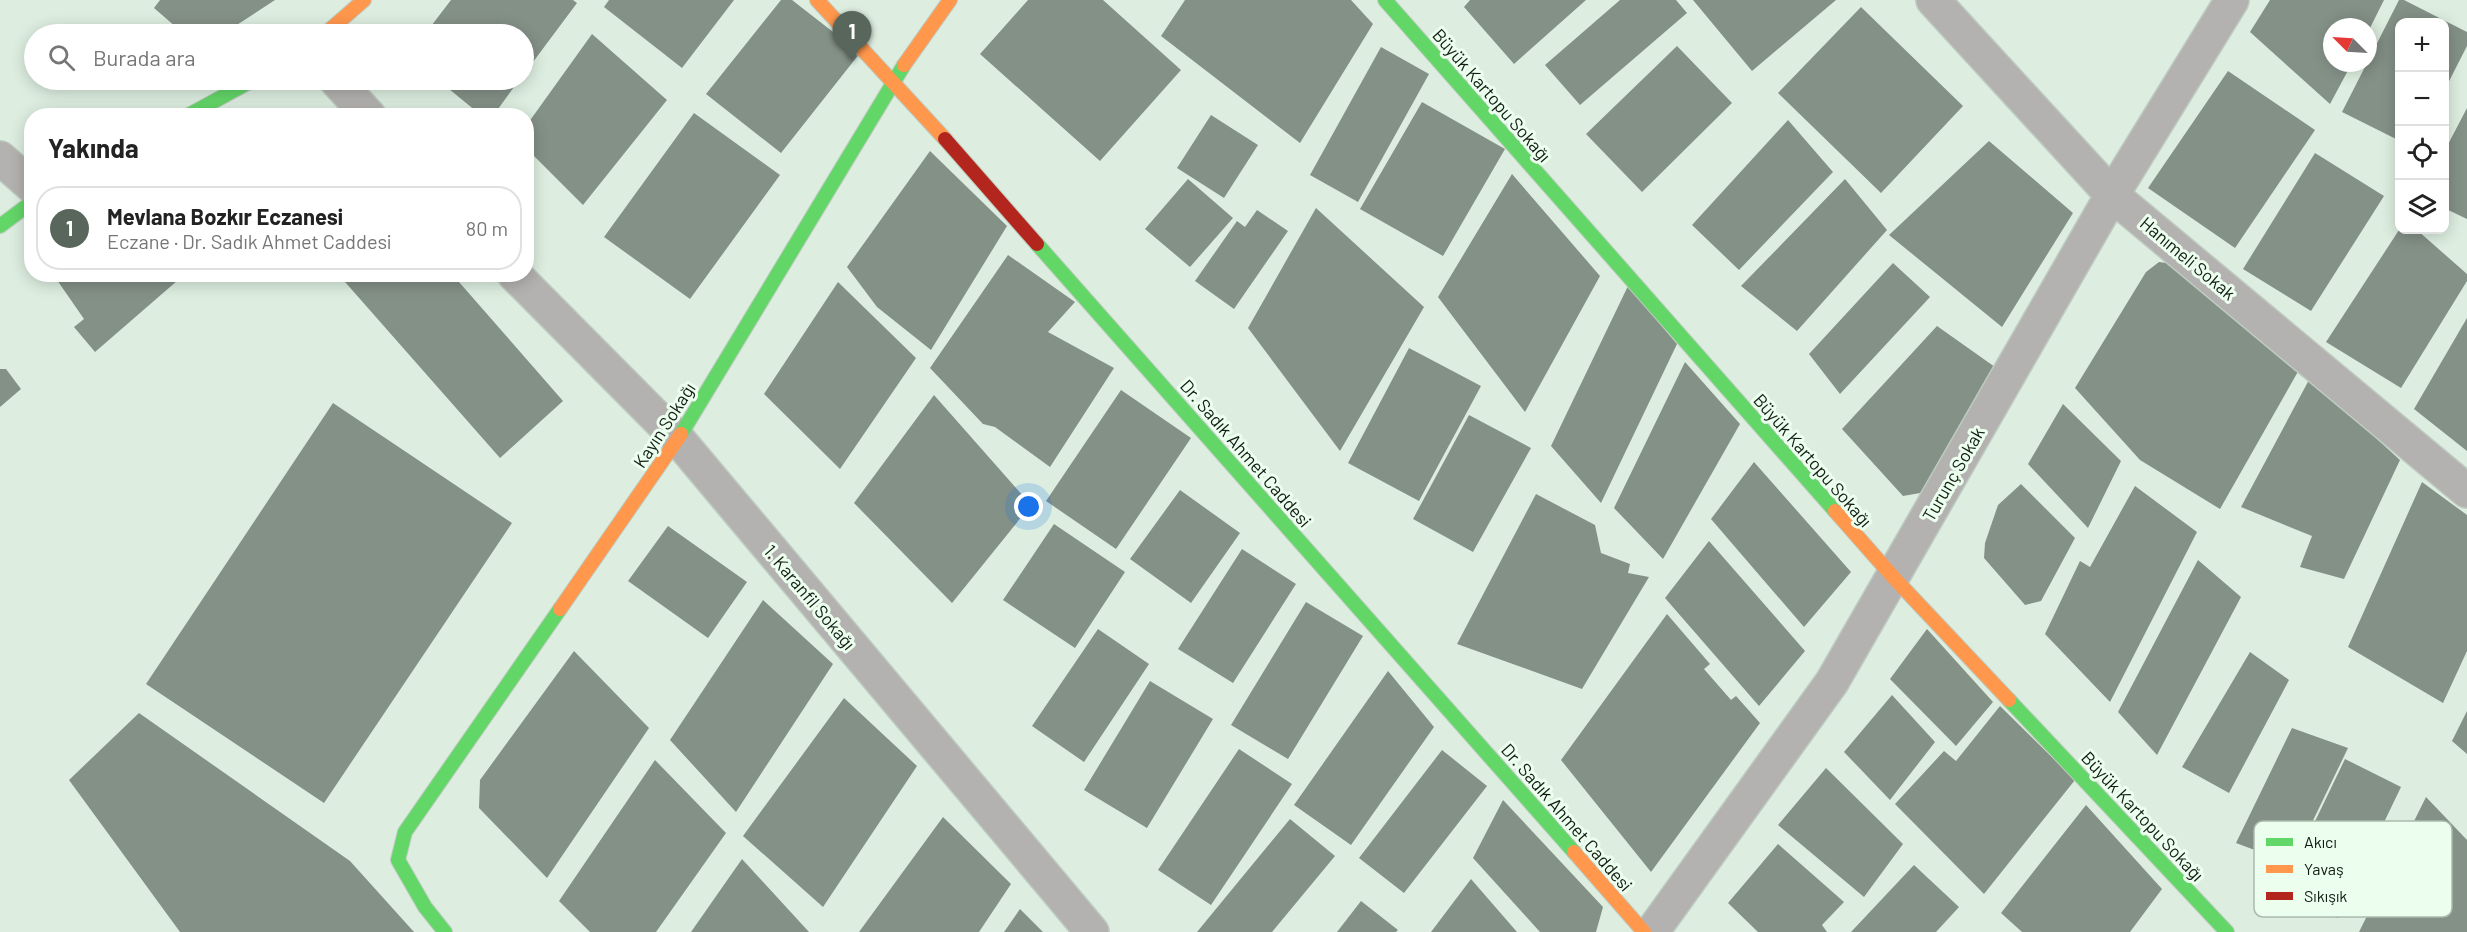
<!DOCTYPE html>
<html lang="tr">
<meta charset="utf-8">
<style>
:root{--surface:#fff;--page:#f6f6f6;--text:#222;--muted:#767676;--line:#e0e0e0;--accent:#59665b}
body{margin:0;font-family:Barlow,sans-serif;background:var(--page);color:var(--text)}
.controls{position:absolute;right:18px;top:18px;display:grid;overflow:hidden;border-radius:12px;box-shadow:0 3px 15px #0003}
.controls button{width:54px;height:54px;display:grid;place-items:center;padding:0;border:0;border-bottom:2px solid var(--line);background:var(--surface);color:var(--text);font:30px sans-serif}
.compass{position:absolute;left:2323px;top:18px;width:54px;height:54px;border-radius:50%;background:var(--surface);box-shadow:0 3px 15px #0003;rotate:294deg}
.you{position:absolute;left:1029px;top:507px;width:21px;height:21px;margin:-15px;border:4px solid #fff;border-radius:50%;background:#1a73e8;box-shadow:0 0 0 9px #1a73e833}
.badge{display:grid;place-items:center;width:39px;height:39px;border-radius:50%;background:var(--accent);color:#fff;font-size:20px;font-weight:700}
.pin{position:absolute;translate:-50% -50px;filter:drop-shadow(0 2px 3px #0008)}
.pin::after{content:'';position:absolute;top:32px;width:21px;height:18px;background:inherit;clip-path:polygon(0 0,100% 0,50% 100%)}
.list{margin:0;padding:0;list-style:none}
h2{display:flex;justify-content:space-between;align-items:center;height:78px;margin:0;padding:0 24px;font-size:26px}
h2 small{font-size:20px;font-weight:400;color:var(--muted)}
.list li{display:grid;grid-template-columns:39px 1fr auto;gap:18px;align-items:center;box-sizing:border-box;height:84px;margin:0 12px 12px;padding:0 12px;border:2px solid var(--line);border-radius:24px}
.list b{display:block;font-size:22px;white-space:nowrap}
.list p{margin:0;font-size:20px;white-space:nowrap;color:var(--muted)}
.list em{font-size:20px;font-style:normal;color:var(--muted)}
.icon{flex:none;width:33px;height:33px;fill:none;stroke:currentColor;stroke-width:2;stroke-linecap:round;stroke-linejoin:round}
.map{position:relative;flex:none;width:2467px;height:932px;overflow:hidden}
.search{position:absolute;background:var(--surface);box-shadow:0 3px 15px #0003;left:24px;top:24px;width:510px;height:66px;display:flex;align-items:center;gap:15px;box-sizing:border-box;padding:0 21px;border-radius:33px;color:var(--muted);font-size:22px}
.panel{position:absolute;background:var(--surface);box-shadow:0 3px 15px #0003;left:24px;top:108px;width:510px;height:174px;border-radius:24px}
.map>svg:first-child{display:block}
</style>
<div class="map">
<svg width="2467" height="932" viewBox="0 0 2467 932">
<rect width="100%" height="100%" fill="#ddeee0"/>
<path fill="#849187" d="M160,0H275L223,34H184L154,8Z
M451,0H573L577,3L524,74V34H425Z
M609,0H734L682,68L604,7Z
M781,0H792L860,53L781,153L706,94Z
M1028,0H1103L1181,70L1100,161L980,54Z
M1185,0H1351L1373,24L1300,143L1161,36Z
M1470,0H1586L1514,64L1464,7Z
M1620,0H1676L1687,13L1580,105L1545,65Z
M1693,0H1836L1752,71Z
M2270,0H2384L2368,32V27H2332V63H2352L2330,104L2250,32Z
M2399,0H2404L2467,32V46L2444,91V22H2400V141L2342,112Z
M1861,7L1963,106L1881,193L1778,93Z
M592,34L667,100L583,205L526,148V126Z
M1677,46L1732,103L1642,192L1586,134Z
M1381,47L1429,74L1358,202L1310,175Z
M2228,71L2315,130L2235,248L2148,188Z
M438,80H519L493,116H482Z
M1422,102L1505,149L1443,256L1360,209Z
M2467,108V219L2444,208V152Z
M694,113L780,175L690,299L604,237Z
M1211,115L1258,145L1224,198L1177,168Z
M1788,120L1833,172L1739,270L1692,225Z
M1989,141L2073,213L2002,327L1889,235Z
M930,151L1007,226L931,350L877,307L847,267Z
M2315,153L2384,196L2311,311L2243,269Z
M1512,174L1600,276L1525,412L1438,297Z
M1188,179L1233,218L1190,267L1145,229Z
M1845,179L1887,230L1797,331L1741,286Z
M1316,208L1424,307L1340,451L1248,328Z
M1257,210L1288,231L1234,309L1195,281L1237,221L1245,227Z
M2399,230H2417L2467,274V281L2401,388L2326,342Z
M1008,255L1075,302L1048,332L1114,368L1050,467L995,427L983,424L930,368Z
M2159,262L2175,264L2300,368L2220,509L2140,460L2075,388L2146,272Z
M1893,263L1930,297L1840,394L1809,354Z
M63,274H185L95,352L74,327L84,319L57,280Z
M338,274H452L563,401L500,458Z
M838,282L916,358L840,469L764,394Z
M1628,286L1677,344L1601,503L1551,446Z
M2467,318V451L2414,409Z
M1937,326L2002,372L1926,492L1903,496L1842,429Z
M1409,348L1481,386L1419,501L1348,463Z
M1685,362L1740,424L1663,559L1614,508Z
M0,369H6L21,389L0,407Z
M2310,378L2400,460L2344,579L2300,567L2312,536L2241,507Z
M1121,390L1191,438L1116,549L1046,501Z
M934,395L1031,505L952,603L854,503Z
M333,403L512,523L324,803L146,684Z
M2063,404L2121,461L2088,528L2028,464Z
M1469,415L1531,448L1473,552L1413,519Z
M1754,462L1851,572L1804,627L1711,519Z
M2422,482L2467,515V651L2443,703L2348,647Z
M2021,484L2075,538L2041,601L2025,605L1984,558L1985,543L1998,505Z
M2135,486L2197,532L2110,702L2045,634L2080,561L2090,567Z
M1180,490L1240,533L1191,603L1130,559Z
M1536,494L1595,525L1601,553L1630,564L1628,573L1649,577L1582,689L1457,644Z
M1054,524L1125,572L1075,648L1003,600Z
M668,526L747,582L708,638L628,581Z
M1709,541L1805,651L1759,706L1665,598Z
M1242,549L1296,584L1233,683L1178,649Z
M2198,560L2241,597L2157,755L2118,712Z
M763,600L833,664L736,812L670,740Z
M1306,602L1363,636L1288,759L1231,725Z
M1667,614L1710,664L1704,669L1731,700L1736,696L1760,723L1651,872L1561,760Z
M1098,629L1149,664L1084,762L1032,726Z
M1927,629L1993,702L1956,746L1890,679Z
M574,651L649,728L547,878L479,808L480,780Z
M2250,652L2289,680L2229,793L2182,767Z
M1388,671L1434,727L1351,845L1294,805Z
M1150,681L1213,719L1147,828L1084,790Z
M1892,695L1935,742L1890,800L1844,752Z
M844,698L917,766L823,907L743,836Z
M2000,706L2075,780L1984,894L1895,804L1944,751L1956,761Z
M2467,711V754L2452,741Z
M139,713L350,861L414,932H180L69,780Z
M2292,728L2348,748L2292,864L2236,843Z
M1239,749L1292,784L1211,905L1158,870Z
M1442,750L1487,786L1404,893L1359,858Z
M2345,759L2401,787L2338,918L2278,898Z
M655,760L726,833L656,932H590L559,901Z
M1826,768L1903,844L1864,897L1778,825Z
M2426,797L2467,840V932H2359Z
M1503,800L1603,907L1596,932H1540L1473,858Z
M2086,805L2162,889L2130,932H2022L2001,913Z
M943,817L1011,884L979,932H859Z
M1290,819L1335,856L1272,932H1197Z
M1778,844L1844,902L1822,925L1827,932H1758L1728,903Z
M742,859L809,932H691Z
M1914,865L1959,907L1936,932H1851Z
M1471,879L1517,932H1431Z
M1361,901L1398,930L1396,932H1337Z
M1020,909L1043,932H1004Z"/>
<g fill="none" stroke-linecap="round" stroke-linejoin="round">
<defs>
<path id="street" d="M1933,0L2112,195L2467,491
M336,80L369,116
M0,158L32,186
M514,274L678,439L1092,932
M1652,932L1832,682L2112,195L2232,0"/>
<path id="fast" d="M1385,0L1835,511
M187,116L253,80
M0,226L32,202
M1037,244L1574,852
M681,434L904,65
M2009,700L2227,932
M445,932L425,907L398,860L405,832L560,609"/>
<path id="slow" d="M817,0L945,139
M325,34L364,0
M904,65L950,0
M1835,511L1894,578L2009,700
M560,609L681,434
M1574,852L1644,932"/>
<path id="jam" d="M945,139L1037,244"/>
</defs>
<use href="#street" stroke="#becbc0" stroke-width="36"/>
<use href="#fast" stroke="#becbc0" stroke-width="16"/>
<use href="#slow" stroke="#becbc0" stroke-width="16"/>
<use href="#jam" stroke="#becbc0" stroke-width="16"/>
<use href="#street" stroke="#b3b2b0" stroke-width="33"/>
<use href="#fast" stroke="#63d668" stroke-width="14"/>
<use href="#slow" stroke="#ff974d" stroke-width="14"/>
<use href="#jam" stroke="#b3261e" stroke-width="14"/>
</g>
<g text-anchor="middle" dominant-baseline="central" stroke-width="6" stroke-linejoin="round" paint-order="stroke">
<g font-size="18" fill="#121c13" stroke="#ecfeee">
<text transform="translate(1492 95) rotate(49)">Büyük Kartopu Sokağı</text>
<text transform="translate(2188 258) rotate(40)">Hanımeli Sokak</text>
<text transform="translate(664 425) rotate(-57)">Kayın Sokağı</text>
<text transform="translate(1246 453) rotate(49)">Dr. Sadık Ahmet Caddesi</text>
<text transform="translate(1813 460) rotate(49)">Büyük Kartopu Sokağı</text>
<text transform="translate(1953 474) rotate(-60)">Turunç Sokak</text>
<text transform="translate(810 597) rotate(50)">1. Karanfil Sokağı</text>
<text transform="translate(2143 816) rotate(47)">Büyük Kartopu Sokağı</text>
<text transform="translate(1567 817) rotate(49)">Dr. Sadık Ahmet Caddesi</text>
</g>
</g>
<rect x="2254" y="821" width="198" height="96" rx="9" fill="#ecfeee" stroke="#abbaac" stroke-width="1.5"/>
<rect x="2266" y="838" width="27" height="8" fill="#63d668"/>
<rect x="2266" y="865" width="27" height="8" fill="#ff974d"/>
<rect x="2266" y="892" width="27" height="8" fill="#b3261e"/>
<g font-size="16" fill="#121c13">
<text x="2304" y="848">Akıcı</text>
<text x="2304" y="875">Yavaş</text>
<text x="2304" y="902">Sıkışık</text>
</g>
</svg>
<div class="controls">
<button>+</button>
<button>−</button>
<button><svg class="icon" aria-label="locate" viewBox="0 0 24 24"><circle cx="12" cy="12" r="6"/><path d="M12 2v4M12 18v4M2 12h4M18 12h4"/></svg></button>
<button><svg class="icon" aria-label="layers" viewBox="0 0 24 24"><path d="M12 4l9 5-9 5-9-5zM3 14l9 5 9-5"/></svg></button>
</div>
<svg class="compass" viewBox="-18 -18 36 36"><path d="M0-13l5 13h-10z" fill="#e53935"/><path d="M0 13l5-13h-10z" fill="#767676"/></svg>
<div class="you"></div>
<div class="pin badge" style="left:852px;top:61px">1</div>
<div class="search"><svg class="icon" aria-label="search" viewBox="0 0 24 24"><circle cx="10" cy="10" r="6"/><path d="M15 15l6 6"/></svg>Burada ara</div>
<section class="panel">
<h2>Yakında<small></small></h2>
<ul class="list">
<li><span class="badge">1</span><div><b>Mevlana Bozkır Eczanesi</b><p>Eczane · Dr. Sadık Ahmet Caddesi</p></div><em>80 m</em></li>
</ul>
</section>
</div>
